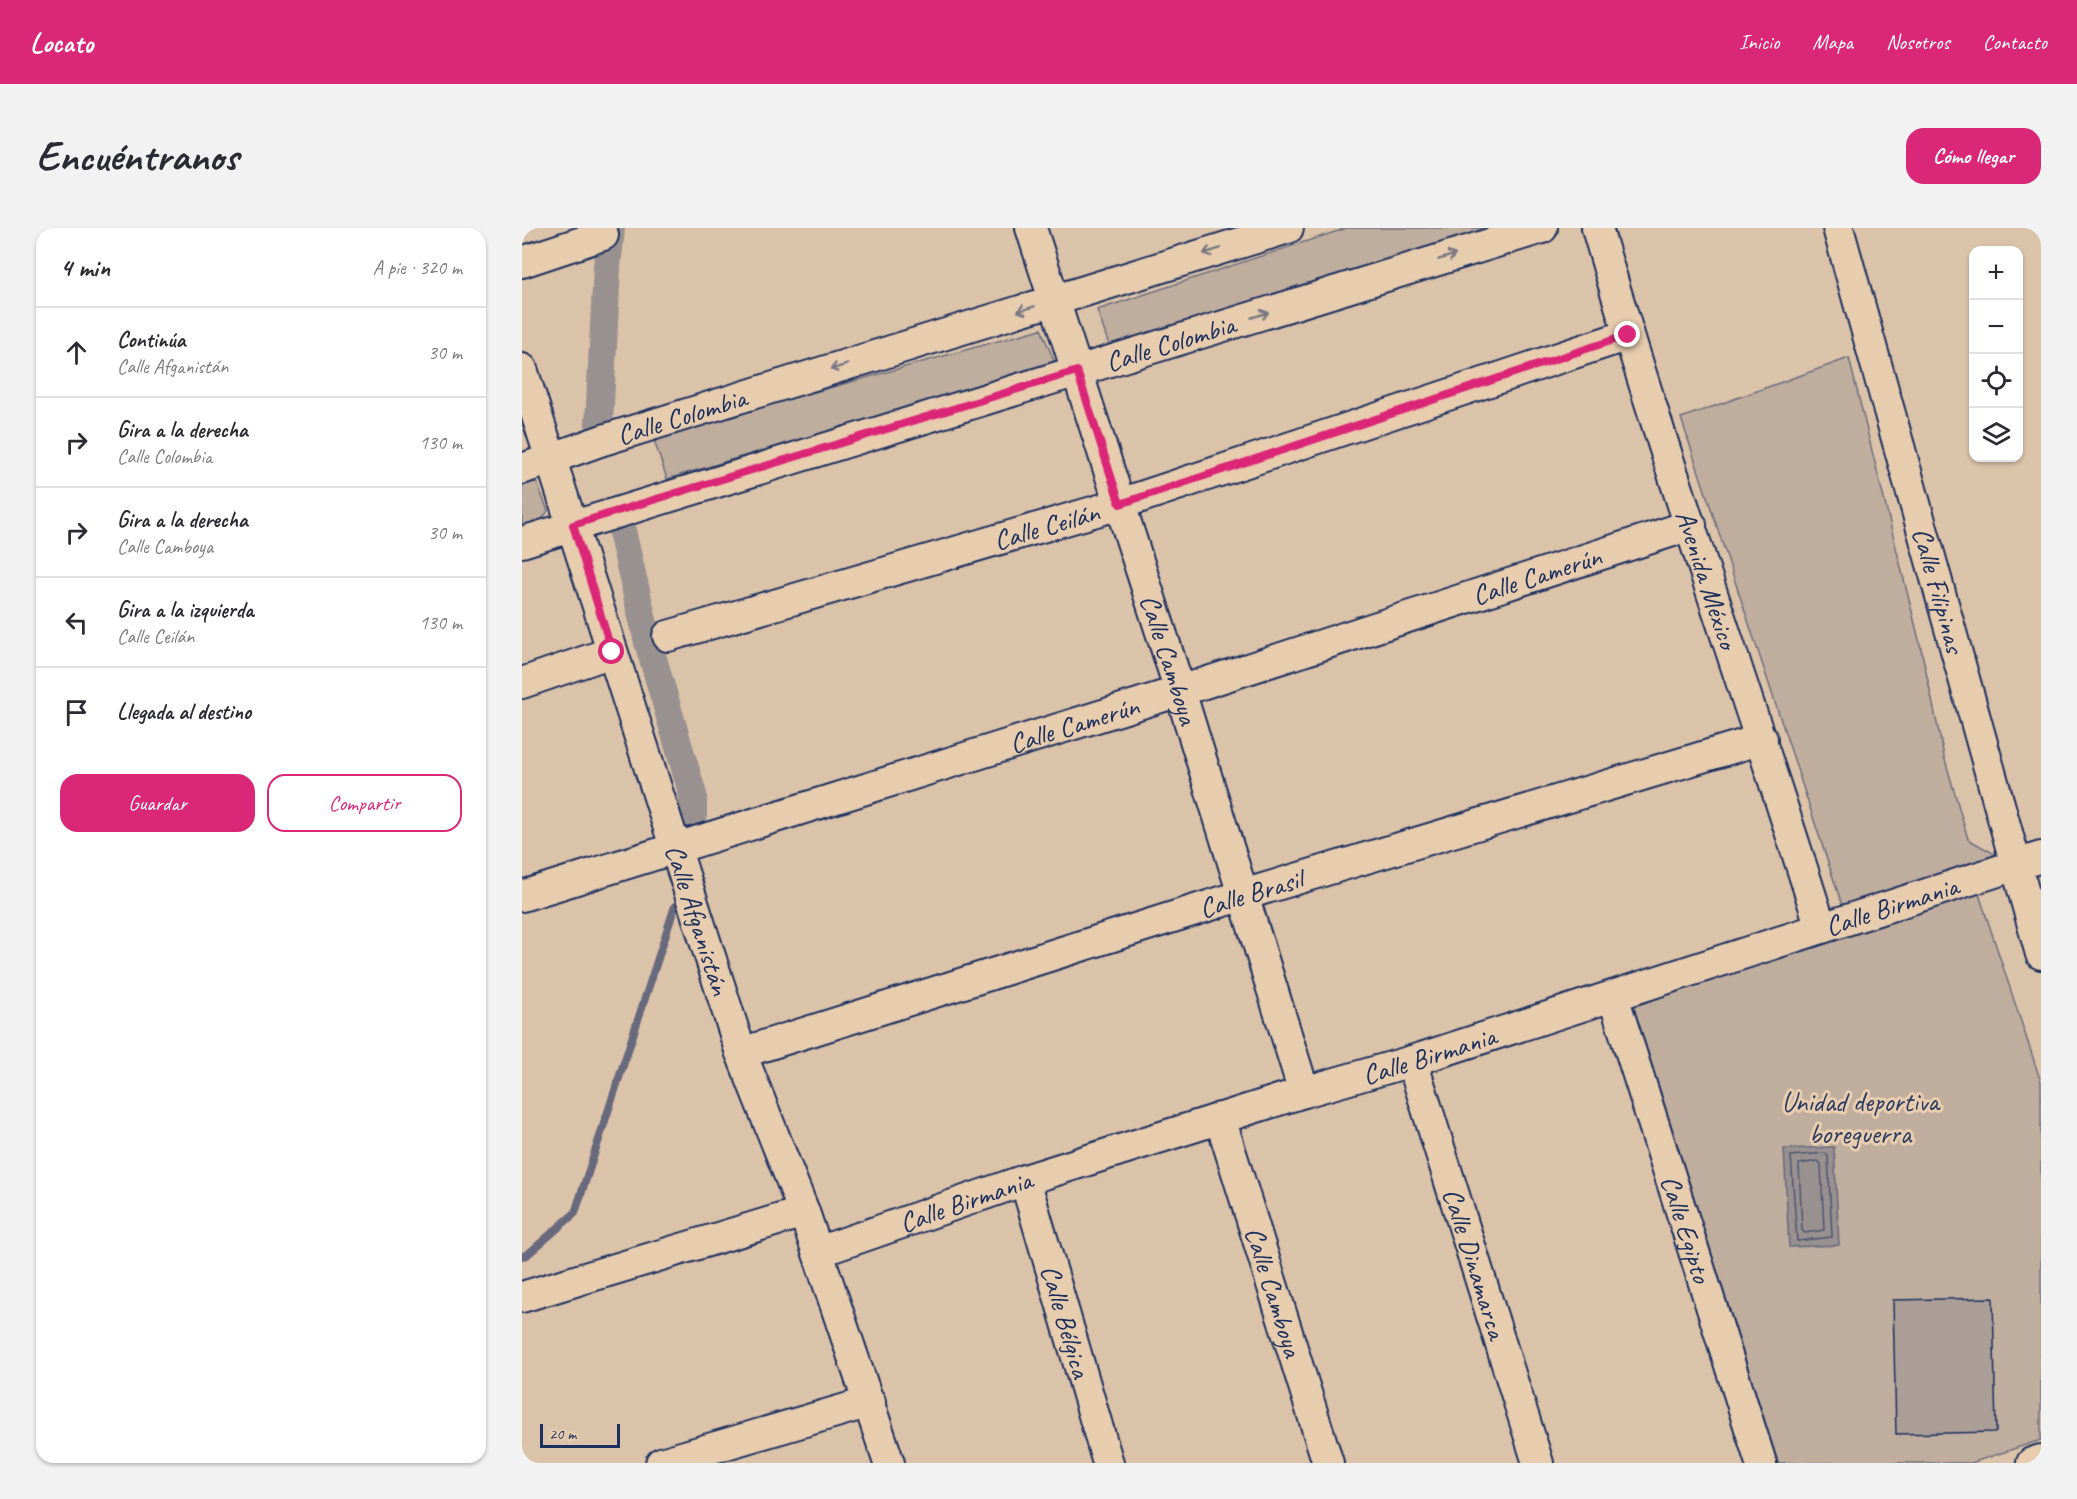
<!DOCTYPE html>
<html lang="es">
<meta charset="utf-8">
<style>
:root{--surface:#fff;--page:#f2f2f3;--text:#2b2b33;--muted:#7c7c81;--line:#e1e1e2;--accent:#db2777}
body{margin:0;font-family:Caveat,sans-serif;background:var(--page);color:var(--text)}
.controls{position:absolute;right:18px;top:18px;display:grid;overflow:hidden;border-radius:12px;box-shadow:0 2px 4px #0004}
.controls button{width:54px;height:54px;display:grid;place-items:center;padding:0;border:0;border-bottom:2px solid var(--line);background:var(--surface);color:var(--text);font:30px sans-serif}
.scale{position:absolute;left:18px;bottom:15px;width:80px;box-sizing:border-box;padding-left:6px;border:3px solid #1b2f5e;border-top:0;font-size:16px;line-height:21px;white-space:nowrap;color:#1b2f5e;-webkit-text-stroke:4px #e7ccae;paint-order:stroke}
.stop{position:absolute;width:18px;height:18px;margin:-14px;border:4px solid #db2777;border-radius:50%;background:#fff}
.stop.end{background:#db2777;border-color:#fff;box-shadow:0 2px 6px #0008}
.list{margin:0;padding:0;list-style:none}
h2{display:flex;justify-content:space-between;align-items:center;height:78px;margin:0;padding:0 24px;font-size:26px}
h2 small{font-size:20px;font-weight:400;color:var(--muted)}
.list li{display:grid;grid-template-columns:39px 1fr auto;gap:18px;align-items:center;box-sizing:border-box;height:90px;padding:0 24px;border-top:2px solid var(--line)}
.list b{display:block;font-size:22px;white-space:nowrap}
.list p{margin:0;font-size:20px;white-space:nowrap;color:var(--muted)}
.list em{font-size:20px;font-style:normal;color:var(--muted)}
.actions{display:flex;gap:12px;padding:18px 24px}
.actions a{flex:1;padding:14px 0;border:2px solid var(--accent);border-radius:18px;text-align:center;font-size:21px;color:var(--accent)}
.actions .main{background:var(--accent);color:#fff}
.icon{flex:none;width:33px;height:33px;fill:none;stroke:currentColor;stroke-width:2;stroke-linecap:round;stroke-linejoin:round}
.map{position:relative;flex:none;width:1519px;height:1235px;overflow:hidden;border-radius:18px}
header{display:flex;align-items:center;gap:36px;box-sizing:border-box;height:84px;padding:0 30px;background:var(--accent);color:#fff}
header strong{font-size:28px}
nav{display:flex;gap:33px;margin-inline-start:auto;font-size:21px}
.intro{display:flex;align-items:center;justify-content:space-between;box-sizing:border-box;height:144px;padding:0 36px}
h1{margin:0;font-size:42px}
.button{padding:15px 27px;border-radius:18px;background:var(--accent);color:#fff;font-size:21px;font-weight:700}
main{display:flex;gap:36px;padding:0 36px}
aside{flex:1;background:var(--surface);border-radius:18px;box-shadow:0 2px 4px #0004}
.map>svg:first-child{display:block}
</style>
<header>
<strong>Locato</strong>
<nav><a>Inicio</a><a>Mapa</a><a>Nosotros</a><a>Contacto</a></nav>
</header>
<div class="intro"><h1>Encuéntranos</h1><a class="button">Cómo llegar</a></div>
<main>
<aside>
<h2>4 min<small>A pie · 320 m</small></h2>
<ul class="list">
<li><svg class="icon" aria-label="ahead" viewBox="0 0 24 24"><path d="M12 20V5M6 11l6-6 6 6"/></svg><div><b>Continúa</b><p>Calle Afganistán</p></div><em>30 m</em></li>
<li><svg class="icon" aria-label="right" viewBox="0 0 24 24"><path d="M7 20v-9h11M14 6l5 5-5 5"/></svg><div><b>Gira a la derecha</b><p>Calle Colombia</p></div><em>130 m</em></li>
<li><svg class="icon" aria-label="right" viewBox="0 0 24 24"><path d="M7 20v-9h11M14 6l5 5-5 5"/></svg><div><b>Gira a la derecha</b><p>Calle Camboya</p></div><em>30 m</em></li>
<li><svg class="icon" aria-label="left" viewBox="0 0 24 24"><path d="M17 20v-9H6M10 6l-5 5 5 5"/></svg><div><b>Gira a la izquierda</b><p>Calle Ceilán</p></div><em>130 m</em></li>
<li><svg class="icon" aria-label="arrive" viewBox="0 0 24 24"><path d="M6 21V4h12l-3 4 3 4H6"/></svg><div><b>Llegada al destino</b></div></li>
</ul>
<div class="actions"><a class="main">Guardar</a><a>Compartir</a></div>
</aside>
<div class="map">
<svg width="1519" height="1235" viewBox="0 0 1519 1235">
<rect width="100%" height="100%" fill="#dbc3a9"/>
<filter id="ink" filterUnits="userSpaceOnUse"><feTurbulence type="fractalNoise" baseFrequency=".0167" numOctaves="2"/><feDisplacementMap in="SourceGraphic" scale="12" xChannelSelector="R" yChannelSelector="G"/><feConvolveMatrix kernelMatrix="1 2 1 2 8 2 1 2 1" color-interpolation-filters="sRGB"/></filter>
<g filter="url(#ink)">
<path fill="#bfad9e" stroke="#6d6e7e" stroke-width="1.5" d="M825,0H971L587,117L575,82Z
M519,101L533,135L145,251L131,209Z
M1327,130L1398,416L1422,528L1446,611L1492,637L1325,692L1159,190Z
M3,251L15,255L26,283L17,296L0,301V252Z
M1455,660L1519,854V1212L1449,1235H1256L1110,774Z"/>
<path fill="#999090" stroke="#67697c" stroke-width="1.5" d="M1312,919L1317,1017L1267,1019L1262,921Z"/>
<g fill="none" stroke-linecap="round" stroke-linejoin="round">
<path stroke="#4d5672" stroke-width="1.5" d="M1303,925L1306,928L1310,1009L1275,1013L1269,928Z
M1296,933L1299,936L1302,1002L1283,1005L1280,1002L1277,936Z"/>
<path stroke="#67697c" stroke-width="8" d="M0,1028L5,1027L53,985L153,678"/>
<path stroke="#999090" stroke-width="28" d="M77,195L85,39L89,0
M98,295L126,414L171,567V596"/>
</g>
<path fill="#ab9e96" stroke="#1b2f5e" stroke-width="1.5" d="M1471,1070L1474,1204L1374,1206L1371,1072Z"/>
<g fill="none" stroke-linecap="round" stroke-linejoin="round">
<defs>
<g id="minor">
<path id="s1" d="M509,0L658,463L782,864"/>
<path id="s2" d="M1075,0C1143,235 1226,466 1299,700"/>
<path id="s3" d="M1316,0L1519,726"/>
<path d="M0,34L81,7"/>
<path id="s4" d="M0,141L219,825L282,984L367,1235"/>
<path id="s5" d="M0,241L78,213L766,0"/>
<path id="s6" d="M0,314L1020,0"/>
<path id="s7" d="M146,408L598,276L1106,107"/>
<path d="M0,455L90,424"/>
<path id="s8" d="M0,668L658,463L1169,297"/>
<path id="s9" d="M1091,768L1239,1235"/>
<path id="s10" d="M219,825L721,667L1240,511"/>
<path id="s11" d="M890,833L1016,1235"/>
<path id="s12" d="M698,890L806,1235"/>
<path id="s13" d="M503,952L586,1235"/>
<path id="s14" d="M296,1024L503,952L782,864L890,833L1519,629"/>
<path d="M0,1069L282,984"/>
<path d="M139,1235L348,1174"/>
<path d="M1510,1235L1519,1232"/>
</g>
</defs>
<use href="#minor" stroke="#1b2f5e" stroke-width="34"/>
<use href="#minor" stroke="#e7ccae" stroke-width="30"/>
</g>
<defs><path id="oneway-shaft" d="M-6 0H5M1.5-3L5.5 0L1.5 3" fill="none" stroke-width="1.6" stroke-linecap="round" stroke-linejoin="round" transform="scale(1.5)"/></defs>
<g stroke="#777682">
<use href="#oneway-shaft" transform="translate(690 23) rotate(163)"/>
<use href="#oneway-shaft" transform="translate(925 29) rotate(-17)"/>
<use href="#oneway-shaft" transform="translate(504 81) rotate(163)"/>
<use href="#oneway-shaft" transform="translate(738 87) rotate(-17)"/>
<use href="#oneway-shaft" transform="translate(317 139) rotate(163)"/>
</g>
</g>
<g fill="none" stroke-linecap="round" stroke-linejoin="round" filter="url(#ink)">
<path stroke="#db2777" stroke-width="8" d="M90,424L51,297L92,284L555,143L598,276L1106,107"/>
</g>
<g text-anchor="middle" dominant-baseline="central" stroke-width="6" stroke-linejoin="round" paint-order="stroke">
<g font-size="28" fill="#1b2f5e" stroke="#e7ccae">
<text stroke="none"><textPath href="#s6" startOffset="678">Calle Colombia</textPath></text>
<text stroke="none"><textPath href="#s5" startOffset="168">Calle Colombia</textPath></text>
<text stroke="none"><textPath href="#s7" startOffset="394">Calle Ceilán</textPath></text>
<text stroke="none"><textPath href="#s8" startOffset="1064">Calle Camerún</textPath></text>
<text stroke="none"><textPath href="#s2" startOffset="368">Avenida México</textPath></text>
<text stroke="none"><textPath href="#s3" startOffset="376">Calle Filipinas</textPath></text>
<text stroke="none"><textPath href="#s1" startOffset="453">Calle Camboya</textPath></text>
<text stroke="none"><textPath href="#s8" startOffset="578">Calle Camerún</textPath></text>
<text stroke="none"><textPath href="#s10" startOffset="534">Calle Brasil</textPath></text>
<text stroke="none"><textPath href="#s14" startOffset="1128">Calle Birmania</textPath></text>
<text stroke="none"><textPath href="#s4" startOffset="578">Calle Afganistán</textPath></text>
<text stroke="none"><textPath href="#s14" startOffset="642">Calle Birmania</textPath></text>
<text stroke="none"><textPath href="#s14" startOffset="156">Calle Birmania</textPath></text>
<text stroke="none"><textPath href="#s9" startOffset="244">Calle Egipto</textPath></text>
<text stroke="none"><textPath href="#s11" startOffset="212">Calle Dinamarca</textPath></text>
<text stroke="none"><textPath href="#s12" startOffset="182">Calle Camboya</textPath></text>
<text stroke="none"><textPath href="#s13" startOffset="147">Calle Bélgica</textPath></text>
</g>
<g font-size="28" fill="#2b3c64" stroke="#e7ccae">
<text x="1338" y="873">Unidad deportiva<tspan x="1338" dy="32">boreguerra</tspan></text>
</g>
</g>
</svg>
<div class="controls">
<button>+</button>
<button>−</button>
<button><svg class="icon" aria-label="locate" viewBox="0 0 24 24"><circle cx="12" cy="12" r="6"/><path d="M12 2v4M12 18v4M2 12h4M18 12h4"/></svg></button>
<button><svg class="icon" aria-label="layers" viewBox="0 0 24 24"><path d="M12 4l9 5-9 5-9-5zM3 14l9 5 9-5"/></svg></button>
</div>
<div class="scale">20 m</div>
<div class="stop" style="left:90px;top:424px"></div>
<div class="stop end" style="left:1106px;top:107px"></div>
</div>
</main>
